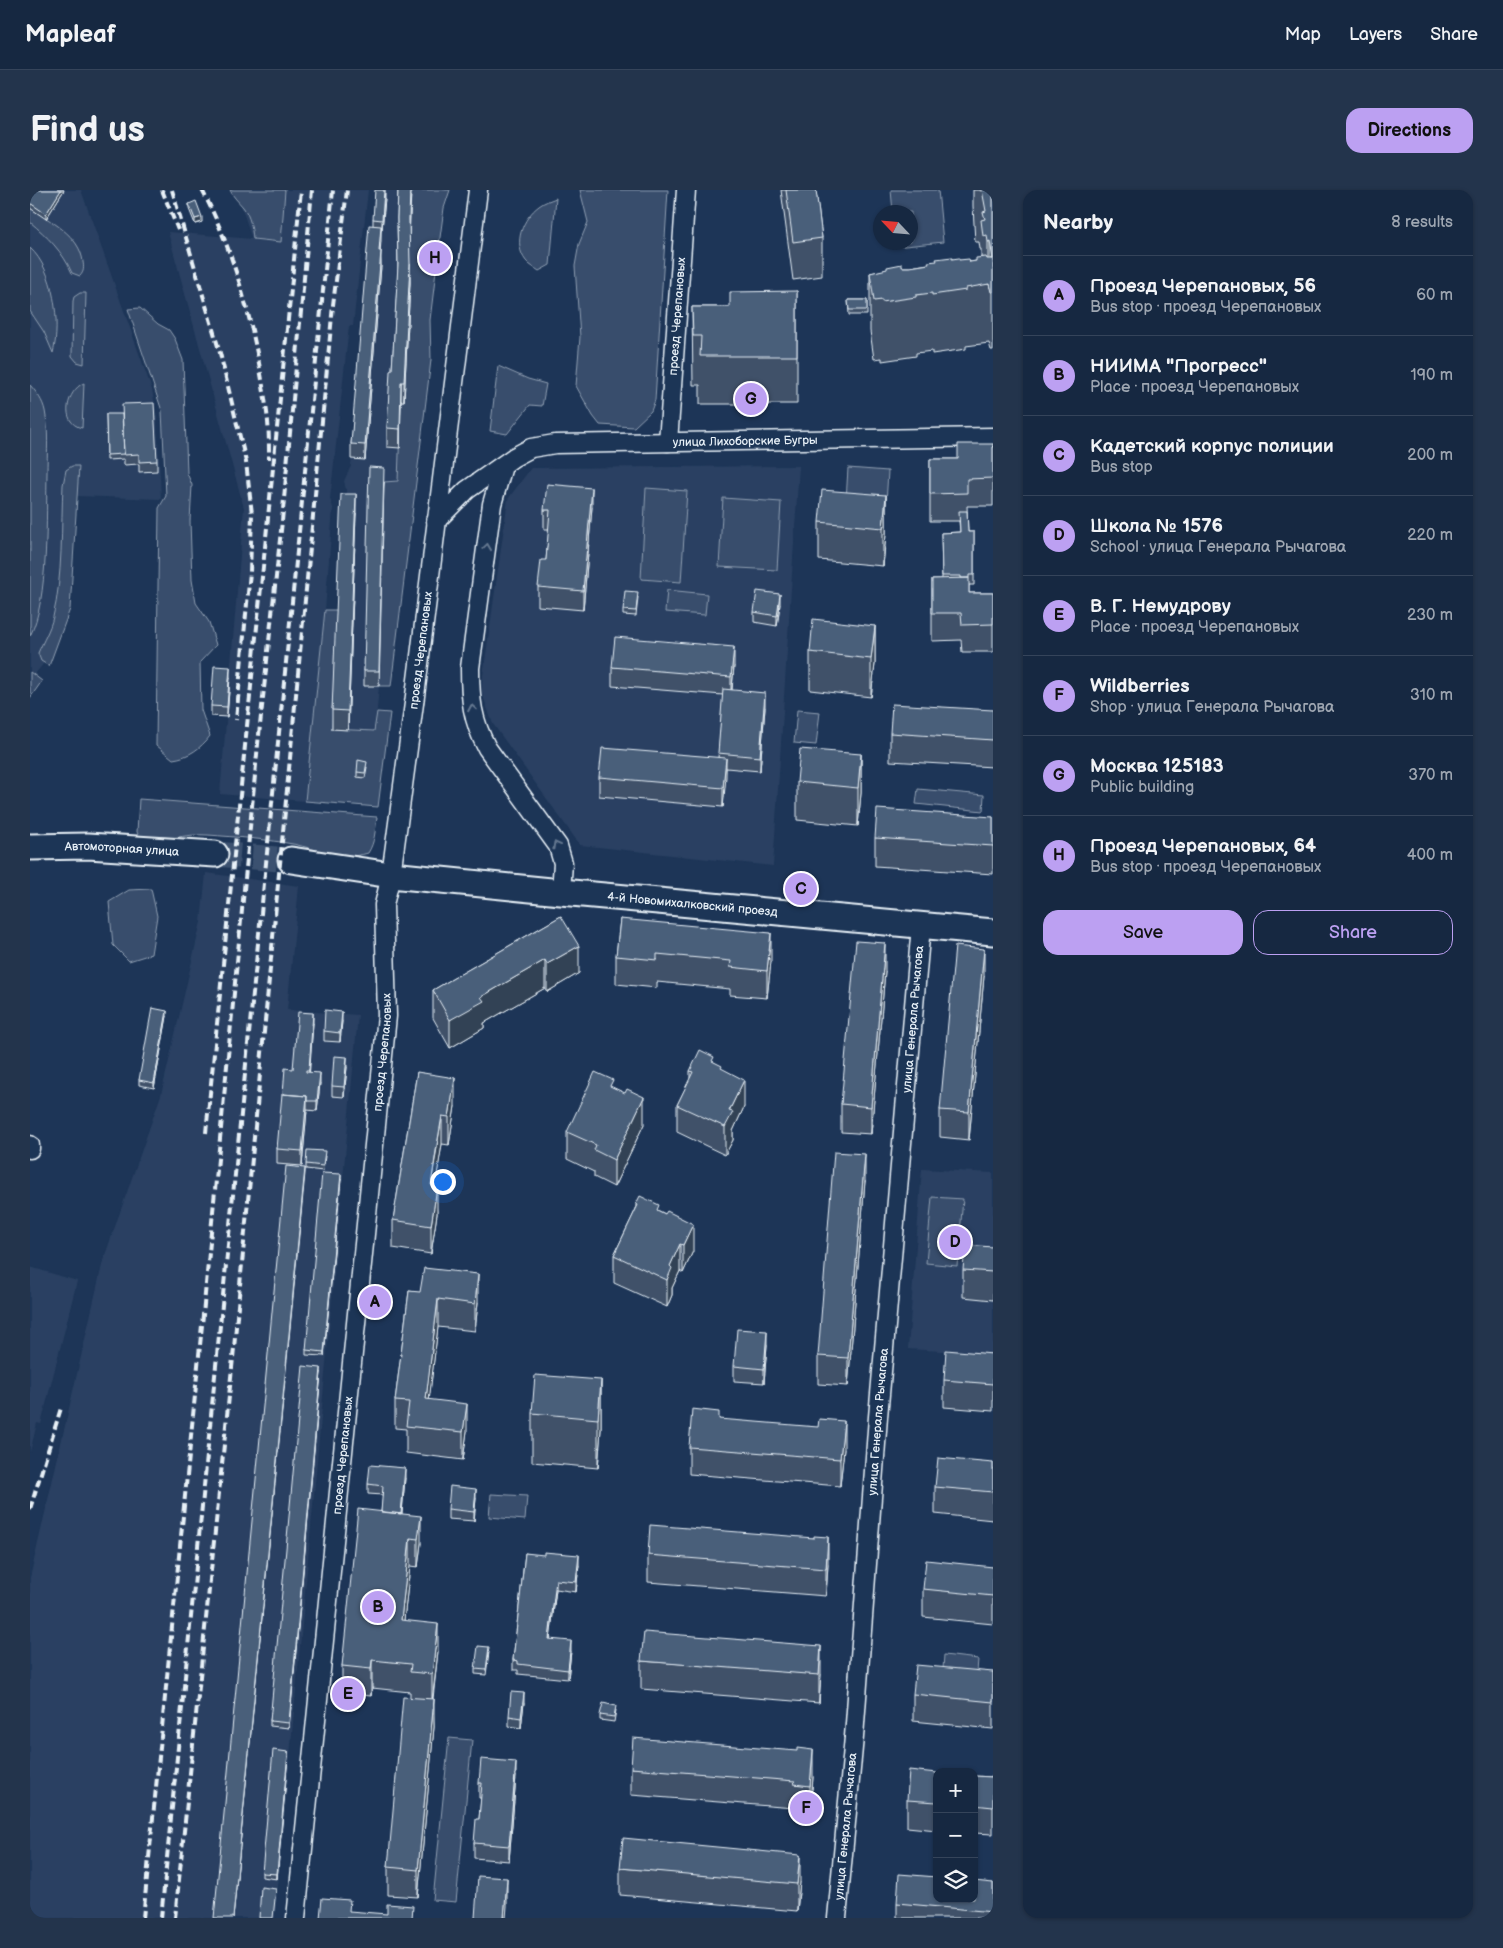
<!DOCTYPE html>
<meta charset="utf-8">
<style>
:root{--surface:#162841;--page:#23344c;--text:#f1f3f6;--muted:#9ea6b1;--line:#35445a;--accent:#bca0f2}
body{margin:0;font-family:"Balsamiq Sans",sans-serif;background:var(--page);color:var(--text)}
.controls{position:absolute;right:15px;bottom:15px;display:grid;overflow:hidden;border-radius:10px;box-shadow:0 1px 4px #0004}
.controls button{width:45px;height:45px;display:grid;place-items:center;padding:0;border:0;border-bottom:1px solid var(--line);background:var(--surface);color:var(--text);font:25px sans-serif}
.compass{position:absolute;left:843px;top:15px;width:45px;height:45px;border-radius:50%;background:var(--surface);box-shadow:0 1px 4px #0004;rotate:296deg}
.you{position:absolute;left:412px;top:991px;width:18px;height:18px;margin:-12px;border:4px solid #fff;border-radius:50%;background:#1a73e8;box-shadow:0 0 0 8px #1a73e833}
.badge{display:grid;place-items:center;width:32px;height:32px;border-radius:50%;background:var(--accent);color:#111;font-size:16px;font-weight:700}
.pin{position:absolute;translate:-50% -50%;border:2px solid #fff;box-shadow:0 1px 5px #0006}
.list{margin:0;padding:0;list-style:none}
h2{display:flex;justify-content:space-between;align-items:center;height:65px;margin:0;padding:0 20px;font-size:21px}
h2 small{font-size:16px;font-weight:400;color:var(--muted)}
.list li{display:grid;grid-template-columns:32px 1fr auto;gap:15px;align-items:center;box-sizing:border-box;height:80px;padding:0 20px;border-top:1px solid var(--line)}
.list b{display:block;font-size:19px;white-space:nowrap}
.list p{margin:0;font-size:16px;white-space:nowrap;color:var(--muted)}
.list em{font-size:16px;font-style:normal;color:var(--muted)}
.actions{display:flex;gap:10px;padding:15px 20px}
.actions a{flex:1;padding:11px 0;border:1px solid var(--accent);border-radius:15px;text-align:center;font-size:18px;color:var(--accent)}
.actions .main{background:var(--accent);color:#111}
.icon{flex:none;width:28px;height:28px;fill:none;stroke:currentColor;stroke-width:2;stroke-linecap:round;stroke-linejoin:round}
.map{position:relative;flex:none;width:963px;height:1728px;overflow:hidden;border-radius:15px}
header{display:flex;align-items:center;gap:30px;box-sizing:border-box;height:70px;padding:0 25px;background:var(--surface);border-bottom:1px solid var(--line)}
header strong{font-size:24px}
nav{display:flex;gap:28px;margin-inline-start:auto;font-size:18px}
.intro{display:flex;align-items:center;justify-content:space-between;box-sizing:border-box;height:120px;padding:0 30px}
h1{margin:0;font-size:35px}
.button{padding:12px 22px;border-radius:15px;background:var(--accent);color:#111;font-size:18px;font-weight:700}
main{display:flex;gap:30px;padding:0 30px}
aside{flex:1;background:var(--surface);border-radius:15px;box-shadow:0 1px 4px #0004}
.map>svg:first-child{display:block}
</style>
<header>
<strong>Mapleaf</strong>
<nav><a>Map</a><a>Layers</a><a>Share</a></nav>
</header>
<div class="intro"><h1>Find us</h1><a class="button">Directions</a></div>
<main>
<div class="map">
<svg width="963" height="1728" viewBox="0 0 963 1728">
<rect width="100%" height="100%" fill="#1d3557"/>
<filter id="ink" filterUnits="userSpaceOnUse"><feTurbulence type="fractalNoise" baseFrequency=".02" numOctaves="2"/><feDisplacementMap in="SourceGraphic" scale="10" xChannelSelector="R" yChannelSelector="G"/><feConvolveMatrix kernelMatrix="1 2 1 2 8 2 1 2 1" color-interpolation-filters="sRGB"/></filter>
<g filter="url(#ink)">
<path fill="#2a4162" d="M0,0H51L122,200L127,226L131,309L47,306L40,419L19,476L14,473L5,484L12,491L0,508Z
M206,0H338L323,136H319L300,309L303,318L295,420L275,611L190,604L214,318L138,42L222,49Z
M346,0H381L374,210L371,211L368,291L354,292L349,496L345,541L302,539L317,304L314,291L321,276L339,50L343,39Z
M769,276L743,676L550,655L463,534L451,500L478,309L501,278Z
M176,683L269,696L257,820L328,825L245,1728H0V1388L73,1071L131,905L171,732Z
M892,979L963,983V1164L878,1159Z
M0,1077L47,1091L11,1234L7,1233L0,1262Z"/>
<path fill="#374d6c" stroke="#909fb2" d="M200,0H255L251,52L223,49C222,38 220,26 213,17C208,11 203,7 200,0Z
M381,0H420L414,18L409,55L403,64L401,72L406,81L400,130L401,170L361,496H349L354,292L368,291L371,211H374Z
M550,0H638L625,210L621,221L604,237L570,235L563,226L546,196L550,147L545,76L549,54L558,32Z
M861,0H908L913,52L866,57V53L881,52V22H863Z
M526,8L520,75L509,81C505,78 499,75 496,71C482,53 493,28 509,16C514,12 521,10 526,8Z
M0,18C20,31 50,45 53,72C54,77 54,82 50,86L42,83C33,62 17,46 0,32Z
M0,58C24,79 31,134 23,163L14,142L0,121Z
M50,103H56L54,174L47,172L42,166L43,111L44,107Z
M110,118L128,134L139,140L145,149L153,170L157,283L162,295L160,331L162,390L166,413L179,432L186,455L170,472L171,520L180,546C171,558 159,567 143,569L126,555L129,318L136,306L132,221L98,119Z
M468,176L498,189L516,194L512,216L500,215L477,244L460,241Z
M54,193L52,238C29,233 37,200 54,193Z
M0,195C7,203 13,211 15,221C19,240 17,263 17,283C16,324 19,410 0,446Z
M42,276H49L40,419L19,476L11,471L8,463C13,451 20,440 23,427C33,387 31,336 33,295L36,280Z
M818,278L858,281L856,314L816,311Z
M616,298L657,301L651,392L611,389Z
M693,308L751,312L747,380L689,377Z
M637,400L677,404L675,425L635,422Z
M295,420H307L302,539L344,541L347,522L360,523L348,617L275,611Z
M0,482L12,491L0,508Z
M767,520L790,522L786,555L764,553Z
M888,599L954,605L953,621L886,614Z
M109,609L347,627C345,641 345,652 338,663C309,672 289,659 263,654C235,649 206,647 178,645C155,643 133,653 110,648L107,642Z
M121,699L127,726L121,764L99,771L83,755L79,712L99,700Z
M902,1007L933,1009L927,1076L896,1073Z
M461,1304L497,1306L495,1330L459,1327Z
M914,1465L948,1469L947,1482L913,1479Z
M419,1548L442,1550L426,1712L403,1710Z"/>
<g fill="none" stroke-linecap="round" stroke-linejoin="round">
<path stroke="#3b516f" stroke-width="25" stroke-dasharray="25 12" stroke-linecap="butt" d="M185,664L261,670"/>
<defs>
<g id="street">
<path id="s1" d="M638,252L656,0"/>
<path d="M473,276L462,314L440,478C440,509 442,530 457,558L528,656L533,673L531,702"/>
<path id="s2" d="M406,331L437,300L484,267L501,258L525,254L963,247"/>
<path d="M0,955V959"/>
<path id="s3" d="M266,1728L357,826L354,715L361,685L385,506L448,0"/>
<path id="s4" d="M807,1728L824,1547L848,1227L891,736"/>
</g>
<g id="secondary">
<path id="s5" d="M0,657L58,656L185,664"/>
<path id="s6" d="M261,670L361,685L531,702L963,742"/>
</g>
</defs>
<use href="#street" stroke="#e8f1f8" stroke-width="21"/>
<use href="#secondary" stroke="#e8f1f8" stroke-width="29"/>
<use href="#street" stroke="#1d3557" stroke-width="18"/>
<use href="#secondary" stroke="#1d3557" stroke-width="25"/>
<path stroke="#e8f1f8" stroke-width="4" stroke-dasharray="8 4" stroke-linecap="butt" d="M132,0L148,40
M142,0L190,163L216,272L222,324L220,382L206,530
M172,0C206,64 226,144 236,216C239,233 239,251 239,269
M176,943L271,0
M0,1319L31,1218
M113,1728L173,1125L228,554L252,331L282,0
M131,1728L303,0
M145,1728L204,1158L303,115L317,0"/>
</g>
<path fill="#3f5169" stroke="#e8f1f8" d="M1,0H34L16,29L0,18Z
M368,0H381L379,40L380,93L374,211H371L370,258L357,257V238L362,180L368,79L367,28Z
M751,0H786L792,48V86L763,90Z
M943,0H963V160H961L959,153L936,156V159L902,164V161L886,163V166L852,171V168L844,169L840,141V83L872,77H880L898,74L922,69L940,72L946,71L951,67V59H950L949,52H945L943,16Z
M355,9L352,39H351L350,61L351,76L335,270L321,269V254L343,36V29Z
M159,14L172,32L165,34L159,19Z
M767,101V214H670V195H663L662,117H700Z
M818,110H837V125H819Z
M76,224L127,271V281L109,282V274L94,275V269L77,270Z
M963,254V316H937L938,342H944V395H939V403H963V462H932L931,450L902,451V389H912L911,343L930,342L929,331H900V269H928Z
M354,292L349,496H334V481Z
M856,305V344L853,376L789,370V332Z
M562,317L553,420L508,416V397L516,370L519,339H514V320Z
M326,323L318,540L302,539V520Z
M608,407L606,426L593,425V420Z
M750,414L747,436L724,432V422Z
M845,436V474L841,507L780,500V462Z
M704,476L702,500L735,517L730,581L696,578L693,617L569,606V587L688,568L693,505L582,496V477Z
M200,487L197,527L181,526V516Z
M963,520V577L860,571V543Z
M831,564V603L828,636L767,630V592Z
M337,577L335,588L327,587V582Z
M963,627V684L845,676V648Z
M531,726L549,783L517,802L515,798L454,833V838L420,858L403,828V800Z
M590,729L741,771L737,808L700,805V799L627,792V798L586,794V766Z
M855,781L841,944L811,942V914Z
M954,786L939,950L910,947V920Z
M137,826L124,898L109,895V890Z
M312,831L310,852L294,851V841Z
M283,833L279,882L290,893L287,921L277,920L272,976L247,974V959L263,879Z
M684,872L692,879L714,917L703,941V950L695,965L647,942V915L660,889V881Z
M317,877L314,907L302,906V896Z
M387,882L425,916L419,955L412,954L405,996L407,1024L401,1064L363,1058V1030Z
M583,897L614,934L584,997L564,987V982L537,969V942Z
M295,966L293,981L276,979V974Z
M311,989L294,1166L276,1165V1160Z
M835,991L818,1196L788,1194V1166Z
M606,1014L629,1021L635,1024L663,1061L653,1083L650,1081L642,1098V1105L637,1117L584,1093V1065L606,1019Z
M963,1057V1110L933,1107V1080Z
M379,1101L448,1112L445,1141L408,1137L399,1209L437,1241L433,1270L376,1263V1239L365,1238V1211Z
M737,1155L734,1193L704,1191V1176Z
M963,1164V1221L914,1217V1190Z
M291,1182L259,1538L240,1536V1531Z
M571,1190V1239L568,1278L502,1272V1223Z
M689,1229L814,1259L810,1296L659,1284V1257Z
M963,1273V1330L905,1324V1297Z
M375,1288L372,1324L391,1353L388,1377L380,1376L374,1430L408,1461L403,1509L404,1537L388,1707L358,1705V1677L380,1507V1502L342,1498L341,1506L312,1503V1476L351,1322L353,1305L338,1304V1294Z
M446,1308L444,1331L418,1329V1319Z
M784,1348L798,1374L796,1406L618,1392V1365Z
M495,1363L549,1375L546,1402L526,1399L520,1449L541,1461L538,1489L488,1484V1480H483V1470Z
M963,1377V1434L893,1427V1399Z
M459,1462L456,1485L445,1484V1479Z
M611,1471L791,1484L789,1513L611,1499Z
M963,1482V1539L883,1531V1504Z
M494,1513L491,1538L479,1536V1526Z
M586,1520L584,1532L570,1530V1525Z
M258,1566L247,1689L232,1687V1683Z
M601,1578L783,1587L780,1623L764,1622V1618L601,1605Z
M907,1583V1640L877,1637V1610Z
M486,1586L479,1671L444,1668V1653L449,1629L451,1608H449V1593Z
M944,1586L963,1587V1644L944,1643Z
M590,1678L770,1692L767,1721L590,1705Z
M963,1693V1728H867V1713Z"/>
<path fill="#334255" stroke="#e8f1f8" d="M31,0H34L16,29V24Z
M355,0V9L352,39V30Z
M380,0H381L379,47V29Z
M172,27V32L165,34V29Z
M351,36V51L349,76V61Z
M960,51V98L959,94L958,95V52Z
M351,61V76L335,270V255Z
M380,74V93L374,211V192Z
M371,192V211L370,258V239Z
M562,298V317L553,420V401Z
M326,304V323L318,540V521Z
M856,305V344L853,376V338Z
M750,404V414L747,436V426Z
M845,436V474L841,507V469Z
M704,457V476L701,506V487Z
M200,477V487L197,527V517Z
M735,503V517L730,581V567Z
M831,564V603L828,636V598Z
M696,568V587L693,617V598Z
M741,743V771L737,808V781Z
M855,753V781L841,944V917Z
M549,756V783L517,802V774Z
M954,759V786L939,950V922Z
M515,770V798L454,833V838L420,858V830L451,807Z
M137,821V826L124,898V893Z
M312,822V831L310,852V843Z
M283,823V833L279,890V880Z
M317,867V877L314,907V897Z
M290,883V893L287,921V911Z
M425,888V916L419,955V927Z
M714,890V917L703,941V950L695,965V937L699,921Z
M277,906V920L272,976V961Z
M614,907V934L584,997V970Z
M412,926V954L401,1023V995Z
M835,964V991L818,1196V1168Z
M275,978V983L203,1728Z
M311,984V989L294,1166V1162Z
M407,997V1024L401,1064V1036Z
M663,1034V1061L653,1083V1055Z
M650,1054V1081L642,1098V1105L637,1117V1090L640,1076Z
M448,1084V1112L445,1141V1114Z
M408,1109V1137L396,1236V1209Z
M737,1141V1155L734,1193V1179Z
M291,1178V1182L259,1538V1533Z
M571,1190V1239L568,1278V1229Z
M437,1214V1241L433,1270V1242Z
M814,1231V1259L810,1296V1269Z
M375,1278V1288L370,1342V1332Z
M446,1299V1308L444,1331V1322Z
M391,1326V1353L388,1377V1349Z
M798,1347V1374L796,1406V1379Z
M380,1348V1376L371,1457V1430Z
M549,1365V1375L546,1402V1392Z
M526,1390V1399L519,1459V1449Z
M408,1434V1461L402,1512V1484Z
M541,1451V1461L538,1489V1480Z
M791,1456V1484L789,1513V1485Z
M342,1470V1498L341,1506V1479Z
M494,1503V1513L491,1538V1528Z
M404,1509V1537L388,1707V1680Z
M783,1560V1587L780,1623V1596Z
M258,1562V1566L247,1689V1684Z
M486,1572V1586L479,1671V1656Z
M770,1665V1692L767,1721V1694Z
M477,1688V1716L476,1728H474Z"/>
<path fill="#495e7a" stroke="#e8f1f8" d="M1,0H31L16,24L0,13Z
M345,0H354L352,30L343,29Z
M368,0H380L379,29L380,74L374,192H371L370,239L357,238L360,181L362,180L368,74L367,28Z
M756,0H786L792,48L763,52Z
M950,0H963V102H961L959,94L936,98V100L902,105V103L886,105V107L852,112V110L844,111L840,83L857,79V77L872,74V77H880L899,74L898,72L907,71L906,69L922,67V69L929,68V70L939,69L940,72L946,71V68L956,67L957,69H963L960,51L958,52L957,45L953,46L951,30L955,29L953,22L956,21L952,0L950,1Z
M166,11L172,27L165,29L159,14Z
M339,35L351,36L349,61H351L335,255L321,254Z
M767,101V166H670L671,146H663L662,117H700V102Z
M818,110H837V120H819Z
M124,213L127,271L109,272V264L94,265L92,214Z
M76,224H92L94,264L77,265Z
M928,254H963V288L937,289V303L900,304V269H928Z
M339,277L354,278L349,481H334Z
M517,294L562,298L553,401L508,397L511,370H516L520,320H514Z
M792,300L856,305L853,338L789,332Z
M311,304H326L318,521L302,520Z
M929,321H937L938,342H944V385H939V388H931V386H912L911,343L930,342Z
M939,388V403H963V434L932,435L931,423H902V389Z
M595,401L608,402L606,421L593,420Z
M727,401L750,404L747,426L724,422Z
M783,429L845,436L841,469L780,462Z
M585,447L704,457L701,487L582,477Z
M184,476L200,477L197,517L181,516Z
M693,499L735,503L730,567L688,563Z
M862,514L963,520V550L860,543Z
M572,558L696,568L693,598L569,587Z
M770,559L831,564L828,598L767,592Z
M328,570L337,572L335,583L327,582Z
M847,619L963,627V656L845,648Z
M531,726L549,756L517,774L515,770L451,807L454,811L420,830L403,800Z
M590,729L741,743L737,781L700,777L701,771L627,764V770L586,766Z
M826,751L855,753L841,917L811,914Z
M925,756L954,759L939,922L910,920Z
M122,818L137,821L124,893L109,890Z
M295,820L312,822L310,843L294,841Z
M268,822L283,823L279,880H276V882L290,883L287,911H277V906L253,904L255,878L263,879Z
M670,860L684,867L682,871L692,876L691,878L714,890L699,921L703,922L695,937L647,915L663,882L660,881Z
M304,866L317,867L314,897L302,896Z
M387,882L425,888L419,927L412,926L406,961L401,995L407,997L401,1036L363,1030Z
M565,882L583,890L580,896L595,903L597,899L614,907L584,970L564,960L566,955L537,942Z
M252,904L277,906L272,961L247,959Z
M277,960L295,961L293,976L276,974Z
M804,962L835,964L818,1168L788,1166Z
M256,976L275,978L203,1728H184Z
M292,983L311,984L294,1162L276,1160Z
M610,1006L629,1015L627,1020L635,1024L637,1021L663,1034L653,1055L650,1054L640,1076L642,1078L637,1090L584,1065L608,1015L606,1014Z
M935,1055L963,1057V1082L933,1080Z
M394,1078L448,1084L445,1114L408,1109L396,1209L437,1214L433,1242L376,1236L379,1212L365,1211L379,1101L390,1102Z
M707,1139L737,1141L734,1179L704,1176Z
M916,1160L963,1164V1194L914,1190Z
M273,1176L291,1178L259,1533L240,1531Z
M505,1185L571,1190L568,1229L502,1223Z
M662,1219L689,1222V1229L738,1233L788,1237L789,1229L814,1231L810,1269L659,1257Z
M908,1268L963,1273V1302L905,1297Z
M340,1275L375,1278L371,1324L351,1322L353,1296L338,1294Z
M420,1296L446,1299L444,1322L418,1319Z
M328,1319L391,1326L388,1349L380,1348L371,1430L408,1434L402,1484L380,1482L381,1474L342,1470L341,1479L312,1476Z
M620,1335L784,1348V1346L798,1347L796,1379L618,1365Z
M514,1362L549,1365L546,1392L526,1390L519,1449L541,1451L538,1480L488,1474V1471L483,1470L495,1363L514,1365Z
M896,1370L963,1377V1406L893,1399Z
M614,1442L791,1456L789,1485L611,1471Z
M448,1456L459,1457L456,1480L445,1479Z
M886,1475L963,1482V1512L883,1504Z
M481,1502L494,1503L491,1528L479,1526Z
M373,1507L404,1509L388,1680L358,1677Z
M573,1513L586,1516L584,1527L570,1525Z
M603,1548L767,1561V1558L783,1560L780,1596L764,1594L765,1591L601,1578Z
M243,1560L258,1562L247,1684L232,1683Z
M451,1569L486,1572L479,1656L444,1653L446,1629H449L452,1593H449Z
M879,1580L907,1583V1612L877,1610Z
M944,1586L963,1587V1617L944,1615Z
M593,1648L770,1665L767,1694L590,1678Z
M869,1684L907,1687V1709H944V1691L963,1693V1722L867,1713Z
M448,1686L477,1688L474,1728H445Z
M231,1697L246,1699L243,1728H229Z
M292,1708L320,1710L319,1721L357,1724V1714L383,1716L382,1728H290Z"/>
<defs><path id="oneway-chevron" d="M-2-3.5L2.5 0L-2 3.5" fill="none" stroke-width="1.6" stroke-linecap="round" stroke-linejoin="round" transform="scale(1.25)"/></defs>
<g stroke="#64778f">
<use href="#oneway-chevron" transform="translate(457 357) rotate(-82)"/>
<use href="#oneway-chevron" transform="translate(442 518) rotate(-100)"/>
<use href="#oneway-chevron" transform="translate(526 655) rotate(-119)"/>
</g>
</g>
<g text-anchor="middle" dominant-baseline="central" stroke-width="4" stroke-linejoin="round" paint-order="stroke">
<g font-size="12" fill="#e8f1f8" stroke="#1d3557">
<text stroke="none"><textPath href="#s1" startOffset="126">проезд Черепановых</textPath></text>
<text stroke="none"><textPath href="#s2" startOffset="335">улица Лихоборские Бугры</textPath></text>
<text stroke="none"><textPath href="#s3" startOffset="1275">проезд Черепановых</textPath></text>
<text stroke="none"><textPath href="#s5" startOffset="92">Автомоторная улица</textPath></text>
<text stroke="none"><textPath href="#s6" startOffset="404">4-й Новомихалковский проезд</textPath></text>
<text stroke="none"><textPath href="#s4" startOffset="902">улица Генерала Рычагова</textPath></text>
<text stroke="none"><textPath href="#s3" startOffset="870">проезд Черепановых</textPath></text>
<text stroke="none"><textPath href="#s4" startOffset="498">улица Генерала Рычагова</textPath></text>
<text stroke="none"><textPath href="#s3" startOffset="465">проезд Черепановых</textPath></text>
<text stroke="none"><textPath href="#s4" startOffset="92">улица Генерала Рычагова</textPath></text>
</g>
</g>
</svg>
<div class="controls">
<button>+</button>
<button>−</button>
<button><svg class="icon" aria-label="layers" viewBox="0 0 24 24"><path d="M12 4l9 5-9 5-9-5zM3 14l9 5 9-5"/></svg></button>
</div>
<svg class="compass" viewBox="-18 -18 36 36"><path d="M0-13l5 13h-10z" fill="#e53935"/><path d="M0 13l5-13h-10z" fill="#9ea6b1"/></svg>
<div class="you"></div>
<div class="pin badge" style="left:345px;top:1112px">A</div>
<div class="pin badge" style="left:348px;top:1417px">B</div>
<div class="pin badge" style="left:771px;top:699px">C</div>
<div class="pin badge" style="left:925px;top:1052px">D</div>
<div class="pin badge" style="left:318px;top:1504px">E</div>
<div class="pin badge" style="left:776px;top:1618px">F</div>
<div class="pin badge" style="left:721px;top:209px">G</div>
<div class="pin badge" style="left:405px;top:68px">H</div>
</div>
<aside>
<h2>Nearby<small>8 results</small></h2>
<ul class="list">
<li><span class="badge">A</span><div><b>Проезд Черепановых, 56</b><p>Bus stop · проезд Черепановых</p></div><em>60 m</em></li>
<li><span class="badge">B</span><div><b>НИИМА &quot;Прогресс&quot;</b><p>Place · проезд Черепановых</p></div><em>190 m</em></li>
<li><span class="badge">C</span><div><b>Кадетский корпус полиции</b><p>Bus stop</p></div><em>200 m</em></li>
<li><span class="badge">D</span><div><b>Школа № 1576</b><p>School · улица Генерала Рычагова</p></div><em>220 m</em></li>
<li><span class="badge">E</span><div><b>В. Г. Немудрову</b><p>Place · проезд Черепановых</p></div><em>230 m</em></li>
<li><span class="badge">F</span><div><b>Wildberries</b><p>Shop · улица Генерала Рычагова</p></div><em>310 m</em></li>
<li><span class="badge">G</span><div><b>Москва 125183</b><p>Public building</p></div><em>370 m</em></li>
<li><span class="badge">H</span><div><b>Проезд Черепановых, 64</b><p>Bus stop · проезд Черепановых</p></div><em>400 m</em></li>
</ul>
<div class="actions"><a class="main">Save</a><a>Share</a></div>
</aside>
</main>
